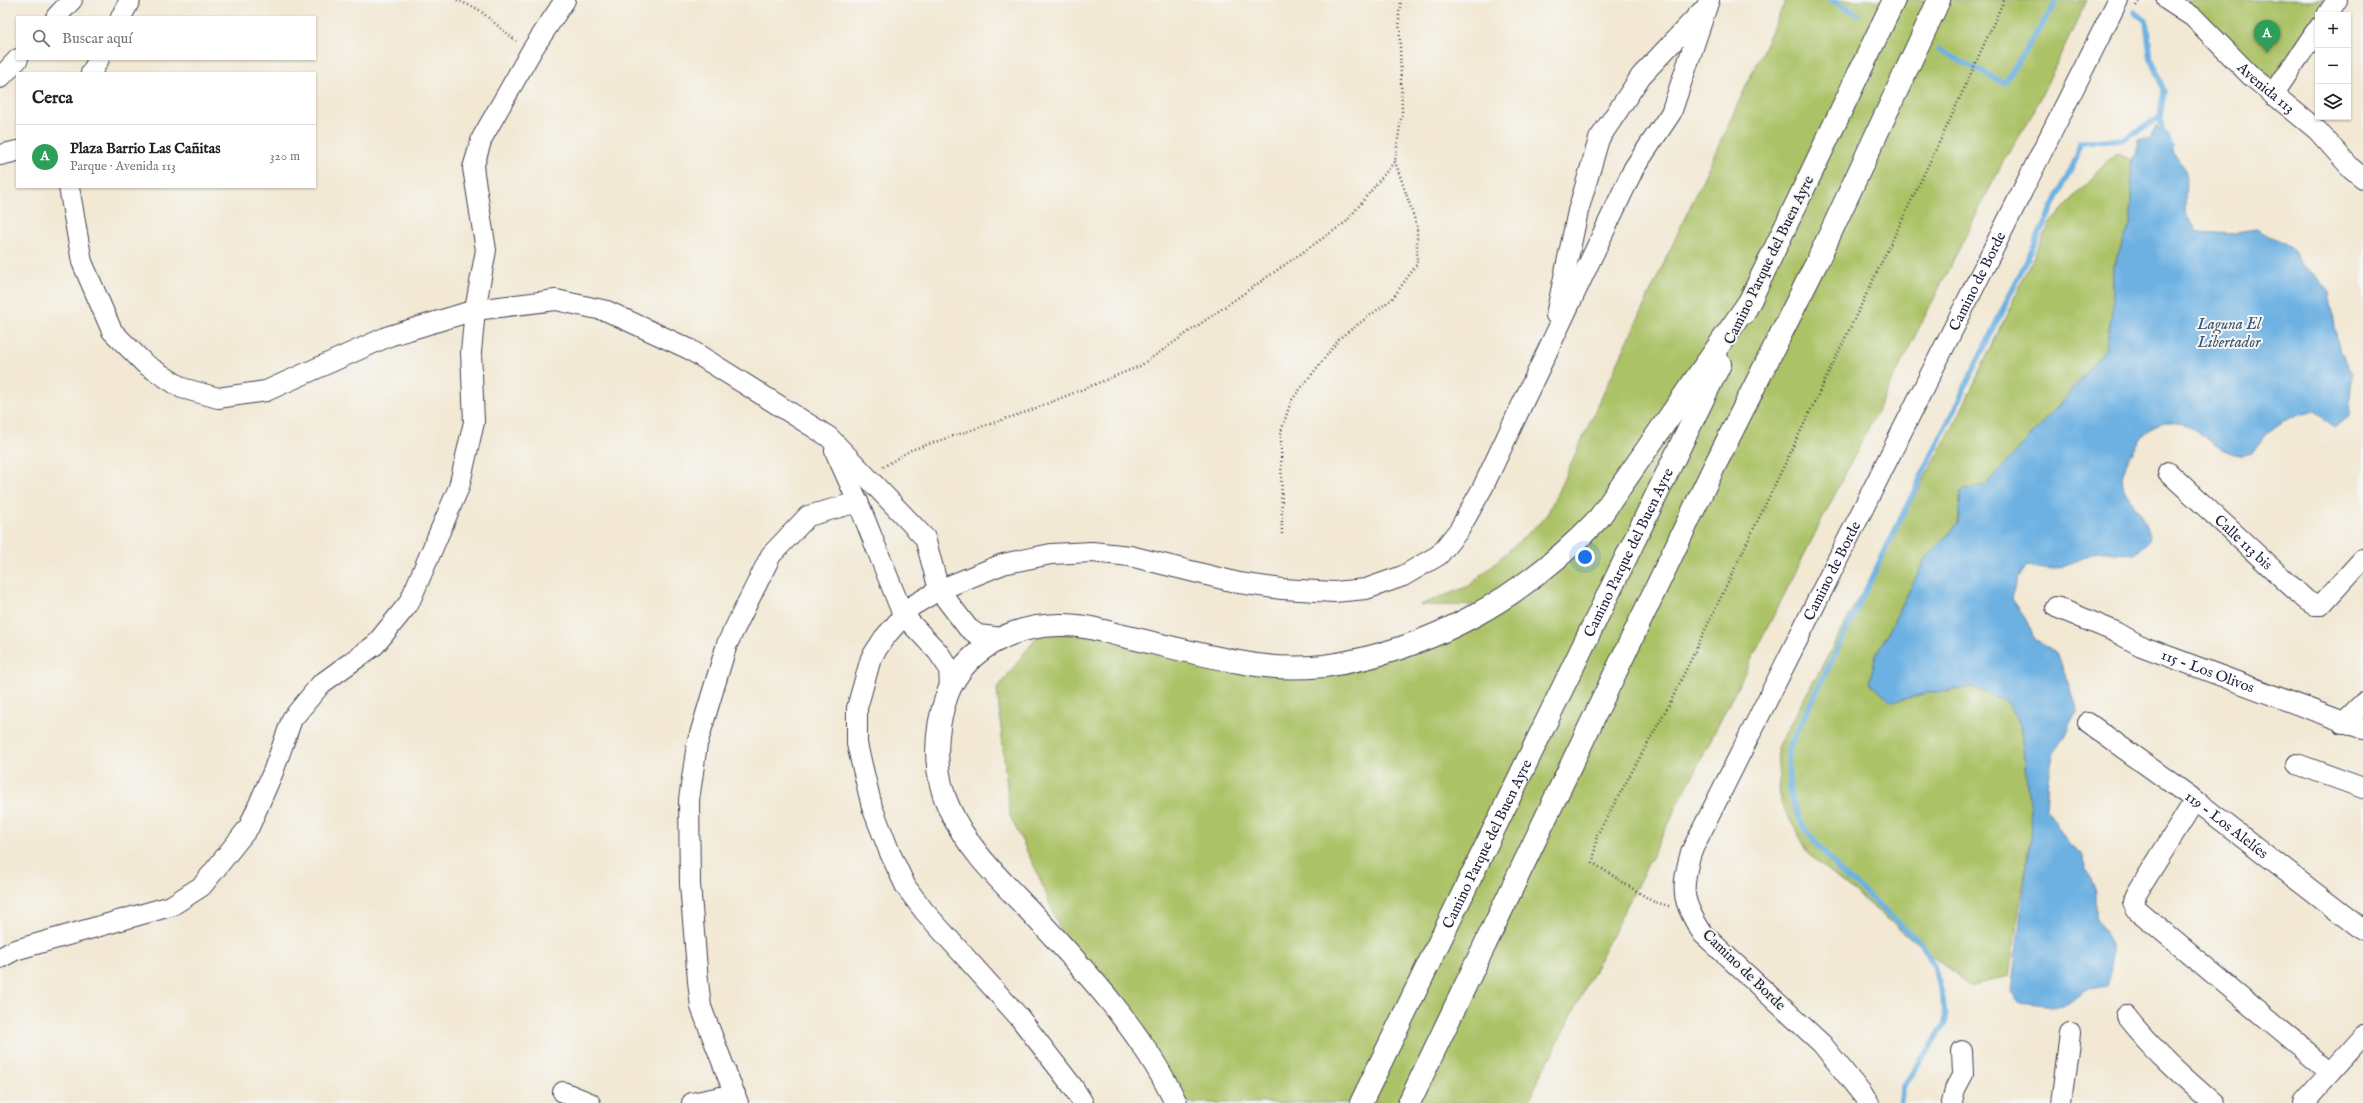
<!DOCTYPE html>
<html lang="es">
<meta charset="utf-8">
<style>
:root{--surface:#fff;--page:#f6f6f6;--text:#222;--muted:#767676;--line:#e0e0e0;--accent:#c8321e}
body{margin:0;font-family:"IM FELL English",serif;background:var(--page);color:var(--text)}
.controls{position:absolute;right:12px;top:12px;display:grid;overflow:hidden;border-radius:0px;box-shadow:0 1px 3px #0004}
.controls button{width:36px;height:36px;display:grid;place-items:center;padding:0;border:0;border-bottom:1px solid var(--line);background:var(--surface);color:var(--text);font:20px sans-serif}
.you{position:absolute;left:1585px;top:557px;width:14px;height:14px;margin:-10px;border:3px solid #fff;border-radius:50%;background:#1a73e8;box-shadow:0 0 0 6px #1a73e833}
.badge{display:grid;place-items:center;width:26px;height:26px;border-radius:50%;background:var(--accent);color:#fff;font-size:13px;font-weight:700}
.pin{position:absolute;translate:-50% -33px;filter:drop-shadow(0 1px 2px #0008)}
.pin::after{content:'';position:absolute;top:21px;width:14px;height:12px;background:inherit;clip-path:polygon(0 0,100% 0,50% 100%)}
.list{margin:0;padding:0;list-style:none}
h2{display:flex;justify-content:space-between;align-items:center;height:52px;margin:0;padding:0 16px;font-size:17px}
h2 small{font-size:13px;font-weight:400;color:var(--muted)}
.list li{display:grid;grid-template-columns:26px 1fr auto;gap:12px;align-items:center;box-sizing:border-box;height:64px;padding:0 16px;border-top:1px solid var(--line)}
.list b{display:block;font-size:15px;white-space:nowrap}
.list p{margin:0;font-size:13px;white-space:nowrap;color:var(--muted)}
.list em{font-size:13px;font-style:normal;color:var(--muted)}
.icon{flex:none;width:22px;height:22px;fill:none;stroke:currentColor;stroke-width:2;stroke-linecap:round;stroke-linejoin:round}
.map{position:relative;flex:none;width:2363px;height:1103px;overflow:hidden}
.search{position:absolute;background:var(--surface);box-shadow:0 1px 3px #0004;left:16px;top:16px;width:300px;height:44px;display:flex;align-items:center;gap:10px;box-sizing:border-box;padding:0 14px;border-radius:0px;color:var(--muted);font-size:15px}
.panel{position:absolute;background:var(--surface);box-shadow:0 1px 3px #0004;left:16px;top:72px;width:300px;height:116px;border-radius:0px}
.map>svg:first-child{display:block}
</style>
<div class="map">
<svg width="2363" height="1103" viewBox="0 0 2363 1103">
<rect width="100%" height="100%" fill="#f6f6f2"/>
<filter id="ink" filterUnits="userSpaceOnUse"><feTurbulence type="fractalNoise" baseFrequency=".025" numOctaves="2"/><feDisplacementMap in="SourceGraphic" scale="8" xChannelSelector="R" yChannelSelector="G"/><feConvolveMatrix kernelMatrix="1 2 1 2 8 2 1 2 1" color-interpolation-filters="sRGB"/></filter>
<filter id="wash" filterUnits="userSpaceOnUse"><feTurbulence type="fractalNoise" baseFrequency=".012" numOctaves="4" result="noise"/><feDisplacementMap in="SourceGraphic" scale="16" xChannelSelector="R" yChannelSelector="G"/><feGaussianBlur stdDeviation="0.9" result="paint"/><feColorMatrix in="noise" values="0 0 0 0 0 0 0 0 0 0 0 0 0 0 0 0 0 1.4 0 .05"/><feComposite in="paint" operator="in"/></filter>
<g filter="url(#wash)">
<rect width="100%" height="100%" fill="#f2e8d3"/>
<path fill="#acc266" stroke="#677250" d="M1786,0H2087L2033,113L2004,160L1527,1103H1176L1070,955L1038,874L1010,816L997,689L1045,626L1323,666L1492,606L1420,605L1469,586L1546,517Z
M2180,0H2328L2272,86Z
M2115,153L2131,160V223L2113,266V306L2106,348L2060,404L1987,484L1961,491L1958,524L1926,558L1876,656L1892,702L1928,693L1972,687L2007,702L2020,724L2032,826L2009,976L1970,986L1811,857L1780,802L1777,748L1958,417L2050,223Z"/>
<path fill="#6db1e2" stroke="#486a8e" d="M2156,125L2186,172L2185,214L2198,232L2236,234L2242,231L2256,229L2293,249L2301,264L2316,276L2329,291L2338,345L2352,373L2349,417L2334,427L2315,411C2298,415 2284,419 2271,430C2261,438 2256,457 2240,455C2211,451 2186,409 2154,426C2147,429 2139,441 2135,448C2128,459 2120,472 2123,485C2126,502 2167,532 2139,551C2129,557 2111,551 2100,552C2083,554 2068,567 2051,569C2044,570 2035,567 2027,566L2018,578L2012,599L2025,617L2034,638L2058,655L2077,709L2066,735L2054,752L2048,778L2046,808L2070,846L2082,855L2096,892V917L2111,945V973L2107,986L2088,989L2068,1004L2054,1007L2020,1003L2011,992L2032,826L2020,723L2007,702L1972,687L1928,693L1892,702L1869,683L1876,656L1926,558L1958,524L1961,491L1987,484L2060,404L2106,348L2113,306V266L2131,223V160L2138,150V139H2150Z"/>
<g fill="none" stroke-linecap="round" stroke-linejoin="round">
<path stroke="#6db1e2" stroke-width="5.5" d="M1830,0L1858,14
M1939,50L2004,83L2058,0
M2160,117L2162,130L2171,146
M1900,1103L1904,1085L1945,1024L1943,997L1934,965L1921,943L1839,870L1804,828L1790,796L1788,750L2077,157L2080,142L2124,139L2160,117L2164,91L2151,60L2146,21L2135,12"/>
</g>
</g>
<g filter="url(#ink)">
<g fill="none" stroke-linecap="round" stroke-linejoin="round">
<defs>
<g id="minor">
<path id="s1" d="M2167,0L2193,17L2251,76L2317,130L2351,168L2363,178"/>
<path d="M2327,15L2337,0"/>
<path d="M56,17L72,0"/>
<path d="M121,17L130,0"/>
<path d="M91,73L99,59"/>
<path d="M0,78L18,59"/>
<path d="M2273,95L2318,28"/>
<path d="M0,155L17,151"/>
<path d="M69,187L82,262L112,331L145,364L182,388L218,398L266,391L389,336L475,310L556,300L607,311L689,349L829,437L925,538L939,590L968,628L978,635L1002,638"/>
<path d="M1556,315L1578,211L1599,139L1641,76L1701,12"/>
<path d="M835,451L858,502"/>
<path id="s2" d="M2168,472L2306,600L2314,605H2321L2363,559"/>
<path id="s3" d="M2056,607L2116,632L2141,646L2363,729"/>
<path id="s4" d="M2088,723L2195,800L2363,930"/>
<path d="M2343,723L2363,703"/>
<path d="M2297,764L2363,788"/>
<path d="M2195,800L2137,893L2133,902L2136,909L2331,1072"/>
<path d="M0,958L15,950L171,906L202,886L249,827L273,772L292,719L321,684L375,645L409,603L459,487L474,422L471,352L475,310L486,250L473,168L482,138L532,50L565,0"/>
<path d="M2126,1016C2151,1048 2182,1076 2213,1103"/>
<path d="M563,1092L590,1103"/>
<path d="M692,1103L735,1094"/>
<path d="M738,1103L701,1007L698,981L690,884L689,800L697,744L727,644L771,555L808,516L858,502L903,615L938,652L949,668L950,688"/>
<path d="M1083,1103L1073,1087L1019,1017L924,911L906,887L890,853L872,807L857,744V708L871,658L884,638L912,606L939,590L1003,564L1051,554L1092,552L1130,556L1239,583L1282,589L1334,592L1366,589L1403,576L1439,555L1459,530L1483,487L1634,168L1671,113L1709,0"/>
<path id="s5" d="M1869,1103L1822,1044L1703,934C1681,901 1681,889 1691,852L2118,0"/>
<path d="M1952,1103L1955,1089L1963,1074L1962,1051"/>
<path d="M2061,1103L2070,1034"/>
<path d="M2303,1103L2363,1036"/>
</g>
<g id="highway">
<path d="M1744,313L1894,0"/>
<path d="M1176,1103C1141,1029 1083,968 1028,909C998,878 967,848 949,808C933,773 934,732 947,695C965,649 1011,626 1059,625C1079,624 1100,630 1119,635C1159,644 1199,655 1239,662C1267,668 1295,669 1324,666C1431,651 1526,596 1599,518L1751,299"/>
<path id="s6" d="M1361,1103L1720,364"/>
<path d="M1409,1103L1715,465L1816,264L1939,0"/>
</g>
</defs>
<use href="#minor" stroke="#414052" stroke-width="22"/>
<use href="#highway" stroke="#414052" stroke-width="24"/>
<path stroke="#414052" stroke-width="2.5" stroke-dasharray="1 3" stroke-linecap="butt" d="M457,0L478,9L516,41
M2136,6L2140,0
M883,467L911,450L1029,411L1140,366L1346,222L1395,161L1402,111L1399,14L1401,0
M1282,534L1281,432L1291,401L1341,337L1392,299L1417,264V226L1395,161
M1669,906L1652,901L1593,863L1597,835L1671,701L1949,122L2004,0"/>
<use href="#minor" stroke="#fff" stroke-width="20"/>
<use href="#highway" stroke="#fff" stroke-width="22"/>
</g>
</g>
<g text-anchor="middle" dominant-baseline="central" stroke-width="4" stroke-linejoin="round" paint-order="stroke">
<g font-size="15" fill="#22223b" stroke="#f6f6f2">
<text stroke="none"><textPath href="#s1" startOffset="133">Avenida 113</textPath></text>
<text transform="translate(1769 260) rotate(-64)">Camino Parque del Buen Ayre</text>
<text stroke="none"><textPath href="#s5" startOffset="963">Camino de Borde</textPath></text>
<text stroke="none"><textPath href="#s2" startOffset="103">Calle 113 bis</textPath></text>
<text stroke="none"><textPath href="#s6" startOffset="612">Camino Parque del Buen Ayre</textPath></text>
<text stroke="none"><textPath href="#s5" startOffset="639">Camino de Borde</textPath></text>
<text stroke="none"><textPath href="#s3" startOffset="165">115 - Los Olivos</textPath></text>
<text stroke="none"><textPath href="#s4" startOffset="172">119 - Los Alelíes</textPath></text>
<text stroke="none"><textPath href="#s6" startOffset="288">Camino Parque del Buen Ayre</textPath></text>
<text transform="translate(1744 970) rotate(44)">Camino de Borde</text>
</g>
<g font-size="16" font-style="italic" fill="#3c5475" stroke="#f6f6f2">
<text x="2229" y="325">Laguna El<tspan x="2229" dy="18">Libertador</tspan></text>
</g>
</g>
</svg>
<div class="controls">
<button>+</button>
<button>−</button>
<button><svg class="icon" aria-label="layers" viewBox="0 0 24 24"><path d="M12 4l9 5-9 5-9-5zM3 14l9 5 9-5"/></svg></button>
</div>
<div class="you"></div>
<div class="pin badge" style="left:2267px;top:53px;background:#2e9e5b">A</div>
<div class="search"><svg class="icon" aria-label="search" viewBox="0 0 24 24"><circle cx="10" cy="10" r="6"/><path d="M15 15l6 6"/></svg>Buscar aquí</div>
<section class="panel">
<h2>Cerca<small></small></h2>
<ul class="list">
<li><span class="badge" style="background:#2e9e5b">A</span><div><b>Plaza Barrio Las Cañitas</b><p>Parque · Avenida 113</p></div><em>320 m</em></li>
</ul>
</section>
</div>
